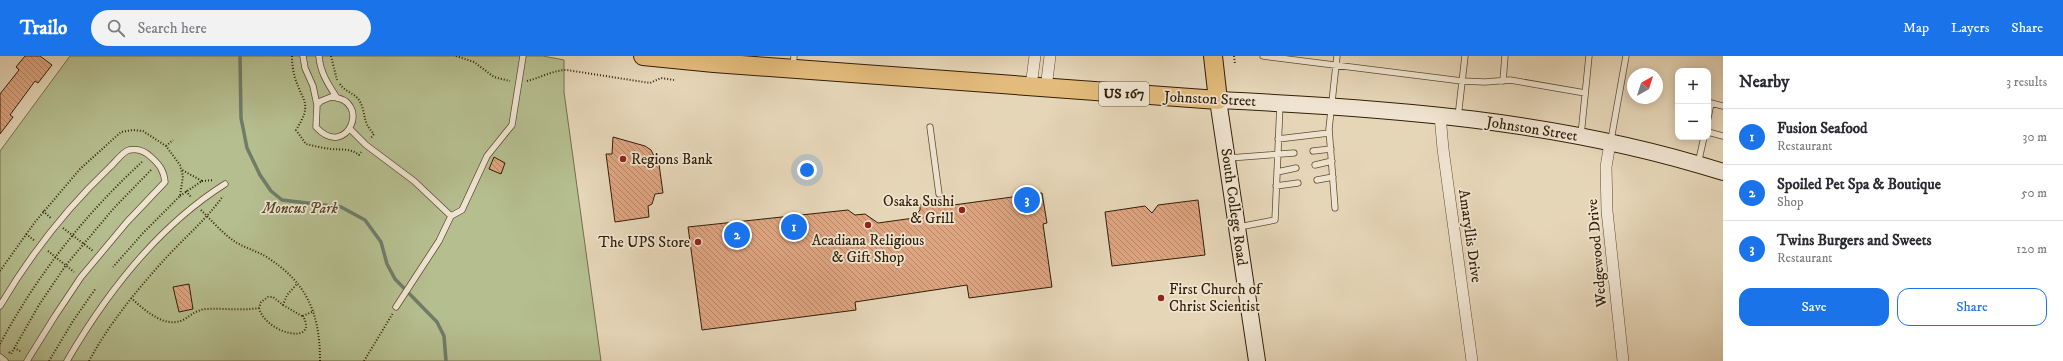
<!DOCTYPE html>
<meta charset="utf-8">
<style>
:root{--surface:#fff;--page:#f2f2f3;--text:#2b2b33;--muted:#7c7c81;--line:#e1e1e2;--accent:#1a73e8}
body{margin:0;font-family:"IM FELL DW Pica",serif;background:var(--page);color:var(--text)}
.controls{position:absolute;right:12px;top:12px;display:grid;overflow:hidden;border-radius:8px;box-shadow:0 2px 10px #0003}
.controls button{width:36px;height:36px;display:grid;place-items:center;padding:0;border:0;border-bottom:1px solid var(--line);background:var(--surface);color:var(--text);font:20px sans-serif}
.compass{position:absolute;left:1627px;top:12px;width:36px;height:36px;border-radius:50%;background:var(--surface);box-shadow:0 2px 10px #0003;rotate:39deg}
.you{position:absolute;left:807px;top:114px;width:14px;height:14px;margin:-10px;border:3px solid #fff;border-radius:50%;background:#1a73e8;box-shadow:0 0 0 6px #1a73e833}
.badge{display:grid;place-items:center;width:26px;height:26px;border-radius:50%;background:var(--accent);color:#fff;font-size:13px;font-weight:700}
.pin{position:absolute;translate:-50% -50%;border:2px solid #fff;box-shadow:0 1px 4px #0006}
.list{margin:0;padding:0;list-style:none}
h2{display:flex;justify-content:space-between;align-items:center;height:52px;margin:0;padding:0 16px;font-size:17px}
h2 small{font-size:13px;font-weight:400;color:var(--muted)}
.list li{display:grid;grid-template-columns:26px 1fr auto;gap:12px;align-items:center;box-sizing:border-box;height:56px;padding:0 16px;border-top:1px solid var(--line)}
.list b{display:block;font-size:15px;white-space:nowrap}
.list p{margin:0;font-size:13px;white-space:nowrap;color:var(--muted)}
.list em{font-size:13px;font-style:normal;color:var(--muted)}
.actions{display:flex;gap:8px;padding:12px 16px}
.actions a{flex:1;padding:9px 0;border:1px solid var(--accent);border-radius:12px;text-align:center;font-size:14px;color:var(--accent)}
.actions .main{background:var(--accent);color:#fff}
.icon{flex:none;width:22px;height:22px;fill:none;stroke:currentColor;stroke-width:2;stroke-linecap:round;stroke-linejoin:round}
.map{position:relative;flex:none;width:1723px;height:305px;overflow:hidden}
header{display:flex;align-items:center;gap:24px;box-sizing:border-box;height:56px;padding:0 20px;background:var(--accent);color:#fff}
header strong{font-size:19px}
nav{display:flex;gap:22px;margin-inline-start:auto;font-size:14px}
.search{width:280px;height:36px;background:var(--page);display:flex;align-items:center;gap:10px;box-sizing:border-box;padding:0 14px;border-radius:22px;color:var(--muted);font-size:15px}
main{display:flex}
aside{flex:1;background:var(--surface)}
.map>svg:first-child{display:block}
</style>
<header>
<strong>Trailo</strong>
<div class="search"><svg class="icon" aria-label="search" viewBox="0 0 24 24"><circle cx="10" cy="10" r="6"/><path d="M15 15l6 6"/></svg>Search here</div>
<nav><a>Map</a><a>Layers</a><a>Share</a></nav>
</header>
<main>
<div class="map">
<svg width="1723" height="305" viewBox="0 0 1723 305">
<defs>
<pattern id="building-back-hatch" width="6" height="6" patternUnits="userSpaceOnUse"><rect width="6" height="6" fill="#dea581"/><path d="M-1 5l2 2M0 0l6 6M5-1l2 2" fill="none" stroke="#b58668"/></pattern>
</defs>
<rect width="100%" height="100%" fill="#e6d6b8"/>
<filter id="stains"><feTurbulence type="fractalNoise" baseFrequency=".005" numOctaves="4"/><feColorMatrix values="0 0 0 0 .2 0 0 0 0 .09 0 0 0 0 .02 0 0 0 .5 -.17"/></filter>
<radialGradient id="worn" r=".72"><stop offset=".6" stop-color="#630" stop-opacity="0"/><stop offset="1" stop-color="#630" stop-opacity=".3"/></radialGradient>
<path fill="#b5be8f" stroke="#746e4a" d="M70,0H543L564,4V36L601,305H0V95Z"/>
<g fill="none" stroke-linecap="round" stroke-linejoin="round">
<path stroke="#6f7c68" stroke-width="3.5" d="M240,0L241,62L247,92L260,119L271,135L282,144L341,151L365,164L381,186L387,208L395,223L437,266L444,280L446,305"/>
</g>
<path fill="url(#building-back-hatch)" stroke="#321f06" d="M25,0H40L52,9L38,27L35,25L10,59L13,61L0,78V38L19,14L16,11Z
M613,81L645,90L651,94L655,102L658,101L663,137L655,138L652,148L648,150L649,161L615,166L606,98H612Z
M494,101L505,107L501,118L489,113Z
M1042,137L1047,167L1043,168L1052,231L969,242L967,229L855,246L856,254L702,274L688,171L848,154L855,159L865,158L878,167L914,162L920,154V149L945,146L946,150Z
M1198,144L1205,199L1112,210L1105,156L1145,150L1152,157L1158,149Z
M189,228L193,253L179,256L173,231Z"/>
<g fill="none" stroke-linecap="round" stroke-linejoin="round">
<defs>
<path id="service" d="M303,0L305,12L313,30L317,49
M319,0C320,16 328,28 337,42
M1263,0L1462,25L1485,26L1510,24L1585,37
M793,11L794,0
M1503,25L1505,0
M331,41C373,43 347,105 316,71L317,49L321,45Z
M1458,61L1465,0
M1708,62L1711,47L1723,50
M930,71L939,138
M350,73L366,89L414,125L451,160
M1708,76L1723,80
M1581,79L1589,0
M1278,83L1329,77
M1611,84L1626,0
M1313,95L1331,93
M1229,102L1294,97
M1698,108L1704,81
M1315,109L1332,105
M1277,116L1296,112
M1317,124L1333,121
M1276,130L1298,127
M1335,152L1329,73L1337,0
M1239,171L1275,164L1280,48
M0,250C30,199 67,152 109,112C115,107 122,96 129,94C138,92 145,95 151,101C160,109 164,115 165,126L127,166L81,221L55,260L27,305
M396,251L439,185L451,160L462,154L487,100L512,69L523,0
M0,301L5,305
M67,305C107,236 157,171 225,128"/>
<path id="minor" d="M1031,30L1035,0
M1046,32L1050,0
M1440,59L1443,93L1472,305
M1610,87L1606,111L1607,155L1623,305"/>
<path id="secondary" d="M1257,305L1218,44C1388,52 1560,64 1723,116"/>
<path id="primary" d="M643,0L714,7L1218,44L1213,0"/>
</defs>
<use href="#service" stroke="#5f4d32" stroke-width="7"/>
<use href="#minor" stroke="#5f4d32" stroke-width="12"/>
<use href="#secondary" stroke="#321f06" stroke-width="18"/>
<use href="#primary" stroke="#321f06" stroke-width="20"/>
<path stroke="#321f06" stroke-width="2" stroke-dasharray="1 2" stroke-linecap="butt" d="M292,0C292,7 293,15 295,22C303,47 313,47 296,74L306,88C314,90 323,92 331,93C342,94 350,92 359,99L361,96
M331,0L337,24
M456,0L474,6L494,21L510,25
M1234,0L1235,8
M527,25C540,22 553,14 567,14L650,27L661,22L674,24
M340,28C344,35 354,37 359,44C367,57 361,65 374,78L370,83
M166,90L173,84
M202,125L214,124
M186,135L191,141
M180,140L202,125L182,114
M201,154C212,165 224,179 237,187C246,192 256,195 265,200C307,226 320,257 320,305
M43,155L52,163
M63,172L93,195
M26,178L35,185
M48,195L74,216
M0,215L35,166L80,113L121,76L133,74L143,75L166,90L180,109L183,120L180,140L143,177L113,211
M131,242C145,254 165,274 185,263C192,258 199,253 207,253C225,252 241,255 259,252L261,246L268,241H273L283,249L287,239L297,228
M283,249L302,260
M259,252C266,278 319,290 303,260L314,255
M0,288C37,219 85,158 143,105
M14,292L22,296
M9,296L11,298L39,249L66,209L114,152L151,114
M49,305L73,265L96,232
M89,305C109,268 136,235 164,204C184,182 206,164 223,140
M364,305L393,257"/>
<use href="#service" stroke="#efe4d1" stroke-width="5.5"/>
<use href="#minor" stroke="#efe4d1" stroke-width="11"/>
<use href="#secondary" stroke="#efe4d1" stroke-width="16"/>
<use href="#primary" stroke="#e3bb7c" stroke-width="18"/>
</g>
<g fill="#8f2418" stroke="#efe4d1" stroke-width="1.5">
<circle cx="623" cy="103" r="4"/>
<circle cx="962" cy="154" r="4"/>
<circle cx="868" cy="169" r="4"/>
<circle cx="698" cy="186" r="4"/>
<circle cx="1161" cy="242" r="4"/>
</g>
<g text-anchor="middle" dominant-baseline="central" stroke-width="3.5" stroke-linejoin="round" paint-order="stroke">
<rect fill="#efe4d1" stroke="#6b5a43" stroke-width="1" x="1099" y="26" width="50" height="24" rx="3"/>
<g font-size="14" font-weight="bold" fill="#321f06">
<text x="1124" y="38">US 167</text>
</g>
<g font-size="15" fill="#321f06" stroke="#efe4d1">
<text transform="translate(1210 43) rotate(3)">Johnston Street</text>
<text transform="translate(1532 73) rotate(9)">Johnston Street</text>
<text transform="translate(1234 151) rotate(82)">South College Road</text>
<text transform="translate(1470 180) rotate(82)">Amaryllis Drive</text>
<text transform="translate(1597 197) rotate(-95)">Wedgewood Drive</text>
</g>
<g font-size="15" fill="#321f06" stroke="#efe4d1" text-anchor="start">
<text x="631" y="103">Regions Bank</text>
<text x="954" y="145" text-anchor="end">Osaka Sushi<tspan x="954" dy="17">&amp; Grill</tspan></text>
<text x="868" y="184" text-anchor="middle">Acadiana Religious<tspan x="868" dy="17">&amp; Gift Shop</tspan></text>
<text x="690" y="186" text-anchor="end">The UPS Store</text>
<text x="1169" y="233">First Church of<tspan x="1169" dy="17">Christ Scientist</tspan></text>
</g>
<g font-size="15" font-style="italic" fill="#534728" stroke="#efe4d1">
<text x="300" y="152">Moncus Park</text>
</g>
</g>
<rect width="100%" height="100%" filter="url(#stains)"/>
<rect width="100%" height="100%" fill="url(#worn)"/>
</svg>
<div class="controls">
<button>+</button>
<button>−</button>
</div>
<svg class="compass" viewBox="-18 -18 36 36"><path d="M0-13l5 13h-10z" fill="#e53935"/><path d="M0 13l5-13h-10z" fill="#7c7c81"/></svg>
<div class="you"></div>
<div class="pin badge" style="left:794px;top:171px">1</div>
<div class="pin badge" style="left:737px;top:179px">2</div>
<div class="pin badge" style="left:1027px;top:144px">3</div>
</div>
<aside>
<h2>Nearby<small>3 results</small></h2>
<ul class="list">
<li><span class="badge">1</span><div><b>Fusion Seafood</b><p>Restaurant</p></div><em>30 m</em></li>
<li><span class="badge">2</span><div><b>Spoiled Pet Spa &amp; Boutique</b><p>Shop</p></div><em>50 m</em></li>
<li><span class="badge">3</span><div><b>Twins Burgers and Sweets</b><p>Restaurant</p></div><em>120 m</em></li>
</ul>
<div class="actions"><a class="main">Save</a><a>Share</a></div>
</aside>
</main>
